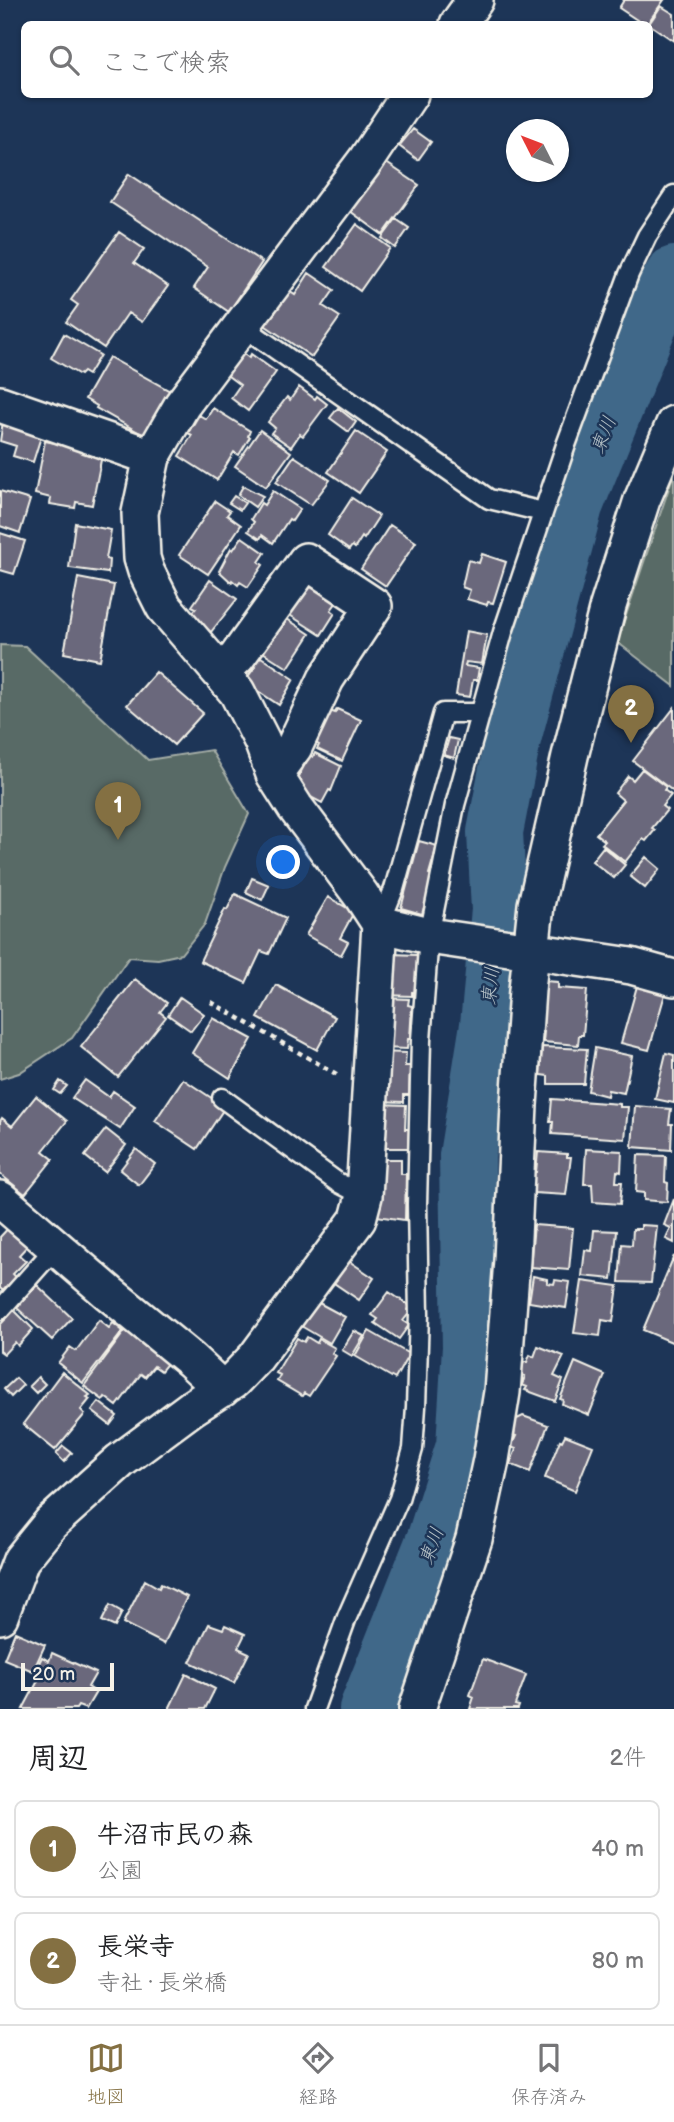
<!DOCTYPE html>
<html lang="ja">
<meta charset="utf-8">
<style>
:root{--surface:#fff;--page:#f6f6f6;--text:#202124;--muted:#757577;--line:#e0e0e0;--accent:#847042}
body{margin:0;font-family:"Balsamiq Sans","Klee One",sans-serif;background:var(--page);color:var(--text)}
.compass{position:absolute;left:506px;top:119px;width:63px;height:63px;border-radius:50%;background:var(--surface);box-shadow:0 2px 5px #0004;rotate:312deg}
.scale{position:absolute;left:21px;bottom:18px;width:93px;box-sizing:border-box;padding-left:7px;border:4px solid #f4f1e8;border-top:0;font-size:19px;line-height:24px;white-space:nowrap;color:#f4f1e8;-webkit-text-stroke:5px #1d3557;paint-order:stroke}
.you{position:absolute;left:284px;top:863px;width:24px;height:24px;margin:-18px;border:5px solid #fff;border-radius:50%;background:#1a73e8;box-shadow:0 0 0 10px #1a73e833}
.badge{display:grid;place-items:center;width:46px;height:46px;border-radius:50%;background:var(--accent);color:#fff;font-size:23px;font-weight:700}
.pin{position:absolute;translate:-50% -58px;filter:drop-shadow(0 2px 4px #0008)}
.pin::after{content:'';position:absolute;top:37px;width:24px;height:21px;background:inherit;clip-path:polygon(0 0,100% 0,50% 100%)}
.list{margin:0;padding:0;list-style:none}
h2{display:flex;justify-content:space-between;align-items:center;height:91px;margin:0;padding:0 28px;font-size:30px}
h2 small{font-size:23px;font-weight:400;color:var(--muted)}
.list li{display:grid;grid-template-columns:46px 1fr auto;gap:21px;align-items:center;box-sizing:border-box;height:98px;margin:0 14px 14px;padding:0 14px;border:2px solid var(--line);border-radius:10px}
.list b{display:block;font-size:26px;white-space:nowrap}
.list p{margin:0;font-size:23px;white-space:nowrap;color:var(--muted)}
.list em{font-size:23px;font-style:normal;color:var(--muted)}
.icon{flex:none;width:38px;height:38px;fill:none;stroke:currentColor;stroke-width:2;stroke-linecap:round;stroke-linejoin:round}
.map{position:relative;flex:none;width:674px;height:1709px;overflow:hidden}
.search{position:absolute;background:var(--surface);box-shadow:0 2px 5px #0004;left:21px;right:21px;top:21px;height:77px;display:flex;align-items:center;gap:18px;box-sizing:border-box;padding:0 24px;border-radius:10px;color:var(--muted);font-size:26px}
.sheet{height:315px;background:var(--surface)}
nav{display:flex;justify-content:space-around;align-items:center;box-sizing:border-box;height:98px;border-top:2px solid var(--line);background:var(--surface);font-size:19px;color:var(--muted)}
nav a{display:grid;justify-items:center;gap:4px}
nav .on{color:var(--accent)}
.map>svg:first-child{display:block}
</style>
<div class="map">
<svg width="674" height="1709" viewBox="0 0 674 1709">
<rect width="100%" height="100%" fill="#1d3557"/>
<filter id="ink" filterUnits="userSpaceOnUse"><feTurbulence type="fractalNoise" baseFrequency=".0143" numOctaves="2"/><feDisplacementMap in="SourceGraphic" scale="14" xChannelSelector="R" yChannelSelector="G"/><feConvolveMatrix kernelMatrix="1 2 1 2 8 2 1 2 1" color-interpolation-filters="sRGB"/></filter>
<g filter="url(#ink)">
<path fill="#586b66" stroke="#a6aea7" stroke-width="2" d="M674,473V686L617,642Z
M0,645L25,646L148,760L211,750L249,814L225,867L205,924L181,954L158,959L129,957L72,1038L19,1073L0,1079Z"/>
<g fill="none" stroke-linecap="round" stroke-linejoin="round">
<path stroke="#416889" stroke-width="56" d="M367,1709L435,1538L464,1446L470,1347L467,1156L488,1025L499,910L495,832L513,739L575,506L661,296L674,274"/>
</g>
<path fill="#6a687c" stroke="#f4f1e8" stroke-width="2" d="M624,0H664L647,24H643L619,8Z
M661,6L674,14V41L649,24Z
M413,129L431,142L418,160L399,146Z
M385,162L419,185L383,235L350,211Z
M129,174L262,262L229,312L194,288L208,267L110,202Z
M396,219L409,228L395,248L382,238Z
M357,224L390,248L360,291L326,267Z
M119,232L144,249L134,263L168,286L142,322L128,313L104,348L66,322L78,305L71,300Z
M309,273L334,290L323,306L340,317L312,357L263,324L281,286L295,295Z
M64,334L100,355L88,375L83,372L80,375L51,358Z
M240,351L249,358L251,354L276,372L248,411L231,398L240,385L224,373Z
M109,357L170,391L149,438L96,408L97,406L85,399Z
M299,387L315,399L317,396L327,404L303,436L300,434L291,447L271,433L275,428L268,422L287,397L290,400Z
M213,408L250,431L248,436L250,437L239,455L234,452L217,480L179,456L192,435L188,433L199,415L206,419Z
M338,408L356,422L349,432L330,418Z
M3,421L43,430L33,462L13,456L16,446L0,441Z
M260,430L291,452L266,487L235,466Z
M356,431L387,452L359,493L328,472Z
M45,441L91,450L102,455L92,505L76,502L75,508L50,504L51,498L35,494Z
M294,456L330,480L311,505L276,482Z
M243,486L263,496L255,507L238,495Z
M0,491L30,500L20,533L0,526Z
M273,491L300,509L292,521L289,519L273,543L262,535L260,539L248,531L254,522L251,519L261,503L264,505Z
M234,496L245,503L240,510L229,503Z
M352,498L379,516L364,539L362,537L355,548L352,546L349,550L328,535Z
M215,501L230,511L227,515L241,525L208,574L179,555Z
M75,523L111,530L106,559L109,560L108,573L69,568Z
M390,525L416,542L386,586L361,569Z
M0,533L25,541L14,574L0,570Z
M242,537L265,553L259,562L263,565L248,587L240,582L238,585L232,580L231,582L219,571L231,548L233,550Z
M482,554L506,562L493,603L488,602L487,605L467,599L470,590L462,587L468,560L479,563Z
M307,577L342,595L331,610L335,613L321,635L288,614Z
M78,578L114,585L100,660L64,653Z
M210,580L237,599L211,632L189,617L196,608L192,606Z
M281,615L310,634L288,668L258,649Z
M466,631L487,635L482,664L466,662L465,666L479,668L477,680H473L470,697L456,695Z
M258,655L294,679L279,705L244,682L255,667L252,665Z
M156,672L203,713L174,745L127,705Z
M674,708V792L633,761Z
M337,709L361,720L342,761L317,749L319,745L315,743L330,711L335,713Z
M449,738L458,740L454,758L444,755Z
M315,753L341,766L331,791L329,790L322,803L297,790L301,781L297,779L310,755L313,757Z
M642,769L666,787L664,790L671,795L662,806L667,810L652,828L655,830L646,841L643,839L625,862L602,844L605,841L596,834L623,800L615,793L628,776L633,780Z
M419,841L437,846L429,874L433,876L422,914L401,908Z
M603,847L625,865L614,878L592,861Z
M646,857L660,869L645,888L630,876Z
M252,878L269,885L262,900L246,892Z
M235,894L286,918L269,954L261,951L246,983L200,961L225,909L227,910Z
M328,897L354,912L340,938L348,942L341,955L306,935Z
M392,954L417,955L416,992H412V996L383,995Z
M135,979L167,1003L160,1012L166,1017L118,1077L81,1047Z
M545,981L558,982V988L587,990L583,1035H579L578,1045L543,1042L544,1032H541Z
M276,985L335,1017L317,1050L258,1018Z
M637,986L665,994L649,1050L621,1043Z
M180,997L204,1014L191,1031L168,1015Z
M384,998L409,999L408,1005L412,1006L410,1039H408L407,1049L382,1048Z
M213,1018L252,1039L230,1078L192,1053Z
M542,1047L587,1049L584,1084H548V1076L540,1075Z
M595,1048L632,1056L624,1093L608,1090L607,1096L588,1091Z
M380,1052L406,1053L405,1066H410L409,1095H404V1102L378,1101Z
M666,1053L674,1055V1103L655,1099Z
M183,1079L225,1107L197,1149L155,1121Z
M85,1080L109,1097L113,1091L135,1106L120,1129L72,1098Z
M60,1081L67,1086L60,1094L54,1090Z
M36,1096L67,1121L43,1151L53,1159L25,1194L0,1174V1121L2,1118L12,1126Z
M552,1099L620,1104V1107H628L625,1139L552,1134L553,1122H550Z
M378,1104L406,1105L405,1129H409L408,1148H377Z
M635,1106L671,1109L669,1124H672L671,1150L632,1147Z
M106,1129L126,1145L105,1172L85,1156Z
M136,1149L155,1164L139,1185L120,1170Z
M586,1149L622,1151L621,1172L617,1171L616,1182H622L620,1204L593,1202L592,1184H584Z
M538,1152L567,1154V1157H571L566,1195L534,1193V1185H531L532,1172H536Z
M638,1155L666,1156L665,1182L668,1183L667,1202L644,1200V1193L636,1192Z
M378,1159H401V1174H406L405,1220L376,1216Z
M674,1199V1243L666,1239L671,1228L664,1225Z
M12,1224L31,1242L19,1255L26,1261L13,1274L16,1277L3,1291L0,1288V1237Z
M534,1225L573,1228L569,1270L530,1267Z
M641,1225L657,1226L651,1283L619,1282L622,1244L632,1245L633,1229H641Z
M594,1230L617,1231L612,1279L582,1276L585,1250L592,1251Z
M674,1256V1343L643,1330Z
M343,1257L374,1278L359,1300L328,1279Z
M533,1276L547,1279V1283L554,1284L555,1280L570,1282L566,1308L529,1302Z
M582,1281L618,1286L613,1322L602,1320L600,1336L574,1333Z
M37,1285L72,1318L52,1340L17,1308Z
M389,1292L410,1306L408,1310L410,1312L403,1321L409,1325L399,1339L375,1323L378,1319L372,1315Z
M319,1303L345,1317L330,1343L301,1326L313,1304L317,1306Z
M14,1310L33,1329L18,1346L15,1342L4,1354L0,1351V1325Z
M99,1320L109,1328L113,1323L123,1331L83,1383L58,1363L70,1347L76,1351Z
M128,1327L170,1360L161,1371L154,1366L145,1377L141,1374L117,1406L105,1397L103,1400L84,1386Z
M354,1331L364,1336L352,1356L342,1350Z
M369,1331L409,1354L395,1379L355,1356Z
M307,1337L317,1343L319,1339L335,1348L332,1353L336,1356L309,1396L304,1393L302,1396L277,1381L280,1375L276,1373L297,1338L304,1342Z
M538,1346L564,1356L554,1376L563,1380L555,1401L525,1390L527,1387L522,1385L525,1376L520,1374L524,1362H527L530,1355L534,1357Z
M575,1362L605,1375L589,1415L562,1404L563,1400L560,1399Z
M62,1372L90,1395L87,1397L90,1399L81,1410L85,1414L55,1450L23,1424Z
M38,1377L45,1384L36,1393L29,1386Z
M16,1378L23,1385L11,1397L4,1389Z
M99,1402L117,1416L110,1425L92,1411Z
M523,1416L548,1425L530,1472L510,1464L516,1449L511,1447L516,1436L512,1435L515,1420Z
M565,1435L593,1446L575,1491L545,1478L560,1440L562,1441Z
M63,1446L72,1453L64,1462L56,1454Z
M145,1580L159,1588L161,1584L187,1597L164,1644L123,1623Z
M110,1605L122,1612L115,1627L102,1621Z
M209,1624L223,1629L225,1625L245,1634L238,1648L249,1653L234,1683L190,1662Z
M15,1632L45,1645L33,1671L4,1659Z
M52,1653L96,1673L88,1687L96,1692L86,1709L78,1706L76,1709H23L39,1679L35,1677L40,1667L38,1665L42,1657L49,1661Z
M483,1659L526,1675L515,1705L519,1706L518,1709H470L474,1697L470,1695Z
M186,1674L215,1689L205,1709H169Z"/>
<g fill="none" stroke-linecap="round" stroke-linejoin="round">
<defs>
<path id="service" d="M241,325L489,499L543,512
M380,924L394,889L443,713H480
M222,1098L337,1182L364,1196
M0,1310L56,1247
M314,1709L347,1617L399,1499L413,1449L416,1407L419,1314L417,1204L421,1040L429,936L455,805L503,632L566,445L629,274L647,236L674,195"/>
<path id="minor" d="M458,24L475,0
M0,404L152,457
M221,673L237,657L306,561L374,606L326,679L294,747L274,774
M380,924L429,936L631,966L674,978
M0,1199L109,1293L191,1360L222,1389
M0,1616L21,1560L51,1523L120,1461L193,1407L233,1381L256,1357L358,1219L364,1196L380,924L361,895L295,807L274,774L262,741L237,692L164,607L146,571L142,558L140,513L152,457L182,405L366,160L410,94
M417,1709L474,1539L491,1460L502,1392L512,1260L519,1105L527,990L536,905L570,756L608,606L642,500L674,424"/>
</defs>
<use href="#service" stroke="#f4f1e8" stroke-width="23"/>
<use href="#minor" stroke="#f4f1e8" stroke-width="40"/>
<path stroke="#f4f1e8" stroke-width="4.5" stroke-dasharray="5 5" stroke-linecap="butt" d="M211,1002L338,1075"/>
<use href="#service" stroke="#1d3557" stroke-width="18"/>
<use href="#minor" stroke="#1d3557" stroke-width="35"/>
</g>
</g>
<g text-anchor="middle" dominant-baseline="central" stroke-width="5" stroke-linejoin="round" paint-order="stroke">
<g font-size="19" font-style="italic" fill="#b5c1c7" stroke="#1d3557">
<text transform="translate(604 435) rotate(-68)">東川</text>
<text transform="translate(491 986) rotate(-84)">東川</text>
<text transform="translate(432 1546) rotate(-70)">東川</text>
</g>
</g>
</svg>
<svg class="compass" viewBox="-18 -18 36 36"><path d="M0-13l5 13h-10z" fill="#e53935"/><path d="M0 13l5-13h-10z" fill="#757577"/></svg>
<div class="scale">20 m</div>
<div class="you"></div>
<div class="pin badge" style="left:118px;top:840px">1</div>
<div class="pin badge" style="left:631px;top:743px">2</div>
<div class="search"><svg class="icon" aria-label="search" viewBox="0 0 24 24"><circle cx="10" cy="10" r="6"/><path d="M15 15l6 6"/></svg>ここで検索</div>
</div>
<section class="sheet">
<h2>周辺<small>2件</small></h2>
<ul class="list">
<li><span class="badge">1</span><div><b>牛沼市民の森</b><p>公園</p></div><em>40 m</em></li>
<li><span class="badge">2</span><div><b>長栄寺</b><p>寺社 · 長栄橋</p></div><em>80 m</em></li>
</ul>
</section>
<nav>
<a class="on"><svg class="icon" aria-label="map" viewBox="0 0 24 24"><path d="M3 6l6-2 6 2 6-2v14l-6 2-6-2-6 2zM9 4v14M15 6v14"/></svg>地図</a>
<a><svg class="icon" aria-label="directions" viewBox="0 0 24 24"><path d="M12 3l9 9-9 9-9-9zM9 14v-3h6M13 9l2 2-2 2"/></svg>経路</a>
<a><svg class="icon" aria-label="saved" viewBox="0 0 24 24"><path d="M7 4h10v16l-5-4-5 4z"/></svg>保存済み</a>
</nav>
